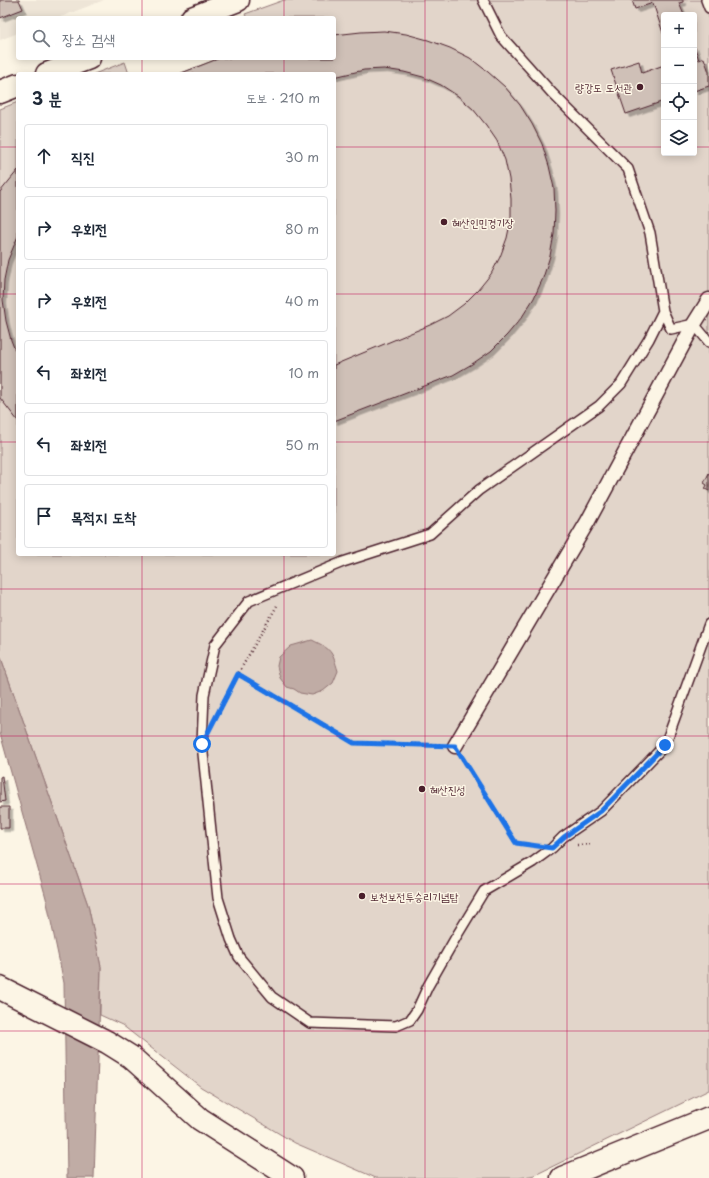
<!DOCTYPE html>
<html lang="ko">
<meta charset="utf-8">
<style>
:root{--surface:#fff;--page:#f6f6f7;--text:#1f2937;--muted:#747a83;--line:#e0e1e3}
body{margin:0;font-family:"Playpen Sans","Poor Story",sans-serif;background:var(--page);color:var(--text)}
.controls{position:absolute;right:12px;top:12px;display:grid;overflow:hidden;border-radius:4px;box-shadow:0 2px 10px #0003}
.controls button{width:36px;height:36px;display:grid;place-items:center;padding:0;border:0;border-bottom:1px solid var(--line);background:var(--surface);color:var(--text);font:20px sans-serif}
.stop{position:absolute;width:12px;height:12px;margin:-9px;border:3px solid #1a73e8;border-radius:50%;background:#fff}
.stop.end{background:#1a73e8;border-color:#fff;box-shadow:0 1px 4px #0008}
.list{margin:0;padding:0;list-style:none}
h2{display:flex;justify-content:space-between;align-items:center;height:52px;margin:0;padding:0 16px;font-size:17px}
h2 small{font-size:13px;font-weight:400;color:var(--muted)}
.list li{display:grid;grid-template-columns:26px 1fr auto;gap:12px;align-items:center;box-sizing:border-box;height:64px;margin:0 8px 8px;padding:0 8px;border:1px solid var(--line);border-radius:4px}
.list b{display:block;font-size:15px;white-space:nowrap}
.list em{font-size:13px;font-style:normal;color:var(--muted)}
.icon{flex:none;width:22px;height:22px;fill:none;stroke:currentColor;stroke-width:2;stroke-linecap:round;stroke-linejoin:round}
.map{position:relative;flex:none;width:709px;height:1178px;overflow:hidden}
.search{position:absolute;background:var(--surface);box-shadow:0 2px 10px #0003;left:16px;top:16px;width:320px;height:44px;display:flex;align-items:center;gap:10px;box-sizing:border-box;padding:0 14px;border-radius:4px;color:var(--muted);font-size:15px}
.panel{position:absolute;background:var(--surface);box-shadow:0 2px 10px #0003;left:16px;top:72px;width:320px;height:484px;border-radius:4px}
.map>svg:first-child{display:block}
</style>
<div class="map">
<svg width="709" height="1178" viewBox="0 0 709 1178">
<defs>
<filter id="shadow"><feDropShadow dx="3.5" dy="3.5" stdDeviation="0" flood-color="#0004"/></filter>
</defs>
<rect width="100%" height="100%" fill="#fcf5e5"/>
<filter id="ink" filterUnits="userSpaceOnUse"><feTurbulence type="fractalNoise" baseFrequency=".025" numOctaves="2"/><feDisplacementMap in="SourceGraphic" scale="8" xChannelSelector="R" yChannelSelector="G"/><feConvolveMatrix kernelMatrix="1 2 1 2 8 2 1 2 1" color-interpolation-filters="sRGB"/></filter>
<g filter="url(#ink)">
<path fill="#eee5d7" d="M0,0H104L58,18H18V33L0,40Z"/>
<path fill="#e2d5ca" stroke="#967a7a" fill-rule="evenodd" d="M284,0H709V1090L535,1175L519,1178H376L295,1143L201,1087L122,1025L100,1015L101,967L88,905L0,655V109L18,102V554H334V74H179L220,58H334V18H247L245,14ZM664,15H694V153H664Z
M125,62L129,74H94Z"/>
<path fill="#c0aca5" stroke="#917474" d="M312,640C331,649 332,651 338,671L333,683L323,691L312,695L300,693L294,689L287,687L280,678L277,666L279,657L291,646Z
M0,655L88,905L101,967L94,1178H67L64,983L46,898L0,733Z"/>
<path fill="#cfc0b7" stroke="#4a1f2b" filter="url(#shadow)" d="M0,0H19L23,9L0,18Z
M632,0H683V2L679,3L684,15H664V36L653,3L635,9Z
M384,31L406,34L428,40L450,48L470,58L488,72L505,87L520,105L532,124L542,144L549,166L554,188L555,211L554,234L550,256L543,278L534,298L522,317L507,335L491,351L472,364L453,375L334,421V365L430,325L448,316L464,304L478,290L491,274L500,257L507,238L511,219V199L509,179L505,160L497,141L486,125L473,109L458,96L441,85L423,77L404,72L384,69L364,70L334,77V74H179L220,58H334V35L361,32Z
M694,45L699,60L704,58L709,72V86L694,91Z
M639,61L642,73L664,65V101L626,114L611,70Z
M18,170V236L8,260L4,280L3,300L6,321L11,340L18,358V421L0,398V192Z
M709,473V491L705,489L707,485L704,483Z
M2,776L5,801L0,802V777Z
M0,807H9V828H0Z"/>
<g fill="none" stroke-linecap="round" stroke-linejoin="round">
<defs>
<path id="service" d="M483,0L501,36L552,93L628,169L650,233L663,311L649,339L621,384L599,406L479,490L430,534L343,562L249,601L215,645L204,695L202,744L218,898L231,939L239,957L272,997L310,1023L396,1026L410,1020L417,1010L428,986L456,937L484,891L533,862L552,848L563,837L601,811L665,745L709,624
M706,0L709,8
M663,311L671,329L694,324L709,342"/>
<path id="pedestrian" d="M455,746L588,521L694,324L709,300"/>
<path id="secondary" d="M0,988L107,1042L131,1057L200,1119L292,1178
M562,1178L709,1118"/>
<path id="primary" d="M192,18L238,0
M47,74L89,58
M0,92L18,85"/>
</defs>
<use href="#service" stroke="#4a1f2b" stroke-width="12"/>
<use href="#pedestrian" stroke="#4a1f2b" stroke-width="17"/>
<use href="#secondary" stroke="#4a1f2b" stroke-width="25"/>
<use href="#primary" stroke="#4a1f2b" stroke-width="25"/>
<path stroke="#4a1f2b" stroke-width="2.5" stroke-dasharray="1 3" stroke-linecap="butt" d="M238,674L354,743L440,745
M219,712L238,674L278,604
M463,759L516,843L533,845
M577,845L591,844"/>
<use href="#service" stroke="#fcf5e5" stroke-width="9"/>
<use href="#pedestrian" stroke="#fcf5e5" stroke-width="14"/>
<use href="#secondary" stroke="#fcf5e5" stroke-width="22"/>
<use href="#primary" stroke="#fcf5e5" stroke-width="22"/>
</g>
</g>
<g fill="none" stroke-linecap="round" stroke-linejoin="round" filter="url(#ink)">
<path stroke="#1a73e8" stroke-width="5" d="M202,744L238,674L354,743L455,746L516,843L552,848L564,837L601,811L665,745"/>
</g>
<path fill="none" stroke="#c2185b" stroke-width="1" stroke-opacity="0.55" d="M142,0V18M284,0V18M425,0V1178M567,0V1178M142,58V74M284,58V74M0,147H18M334,147H664M694,147H709M0,294H18M334,294H709M0,442H18M334,442H709M142,554V1178M284,554V1178M0,589H709M0,736H709M0,884H709M0,1031H709"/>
<g fill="#4a1f2b" stroke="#fcf5e5" stroke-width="1.5">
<circle cx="640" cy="87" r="4"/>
<circle cx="444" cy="222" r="4"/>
<circle cx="422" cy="789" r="4"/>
<circle cx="362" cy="896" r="4"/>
</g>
<g text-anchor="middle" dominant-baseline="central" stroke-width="3" stroke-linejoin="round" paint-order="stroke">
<g font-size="11" fill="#4a1f2b" stroke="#fcf5e5" text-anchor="start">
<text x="632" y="87" text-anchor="end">량강도 도서관</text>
<text x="452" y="222">혜산인민경기장</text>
<text x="430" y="789">혜산진성</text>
<text x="370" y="896">보천보전투승리기념탑</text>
</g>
</g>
</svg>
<div class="controls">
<button>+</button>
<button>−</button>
<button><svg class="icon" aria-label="locate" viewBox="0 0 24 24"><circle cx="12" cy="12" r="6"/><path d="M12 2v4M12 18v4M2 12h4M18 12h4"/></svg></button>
<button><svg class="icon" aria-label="layers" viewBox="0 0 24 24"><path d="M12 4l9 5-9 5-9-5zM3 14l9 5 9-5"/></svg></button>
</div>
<div class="stop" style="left:202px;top:744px"></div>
<div class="stop end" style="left:665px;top:745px"></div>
<div class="search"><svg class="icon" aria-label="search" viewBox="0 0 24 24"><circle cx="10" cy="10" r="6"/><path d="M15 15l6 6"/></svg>장소 검색</div>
<section class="panel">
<h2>3 분<small>도보 · 210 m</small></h2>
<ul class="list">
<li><svg class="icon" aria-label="ahead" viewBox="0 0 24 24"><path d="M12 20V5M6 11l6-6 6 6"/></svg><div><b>직진</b></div><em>30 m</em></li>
<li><svg class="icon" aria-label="right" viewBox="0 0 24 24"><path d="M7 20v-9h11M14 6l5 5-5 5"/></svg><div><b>우회전</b></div><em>80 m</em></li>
<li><svg class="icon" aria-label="right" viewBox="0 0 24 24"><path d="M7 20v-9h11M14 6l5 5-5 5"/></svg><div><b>우회전</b></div><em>40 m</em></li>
<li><svg class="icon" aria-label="left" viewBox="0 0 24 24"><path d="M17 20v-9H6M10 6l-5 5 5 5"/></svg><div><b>좌회전</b></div><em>10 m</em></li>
<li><svg class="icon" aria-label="left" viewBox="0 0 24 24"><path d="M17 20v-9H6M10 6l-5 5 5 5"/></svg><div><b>좌회전</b></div><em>50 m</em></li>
<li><svg class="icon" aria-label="arrive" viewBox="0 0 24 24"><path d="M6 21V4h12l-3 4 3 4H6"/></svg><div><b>목적지 도착</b></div></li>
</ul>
</section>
</div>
